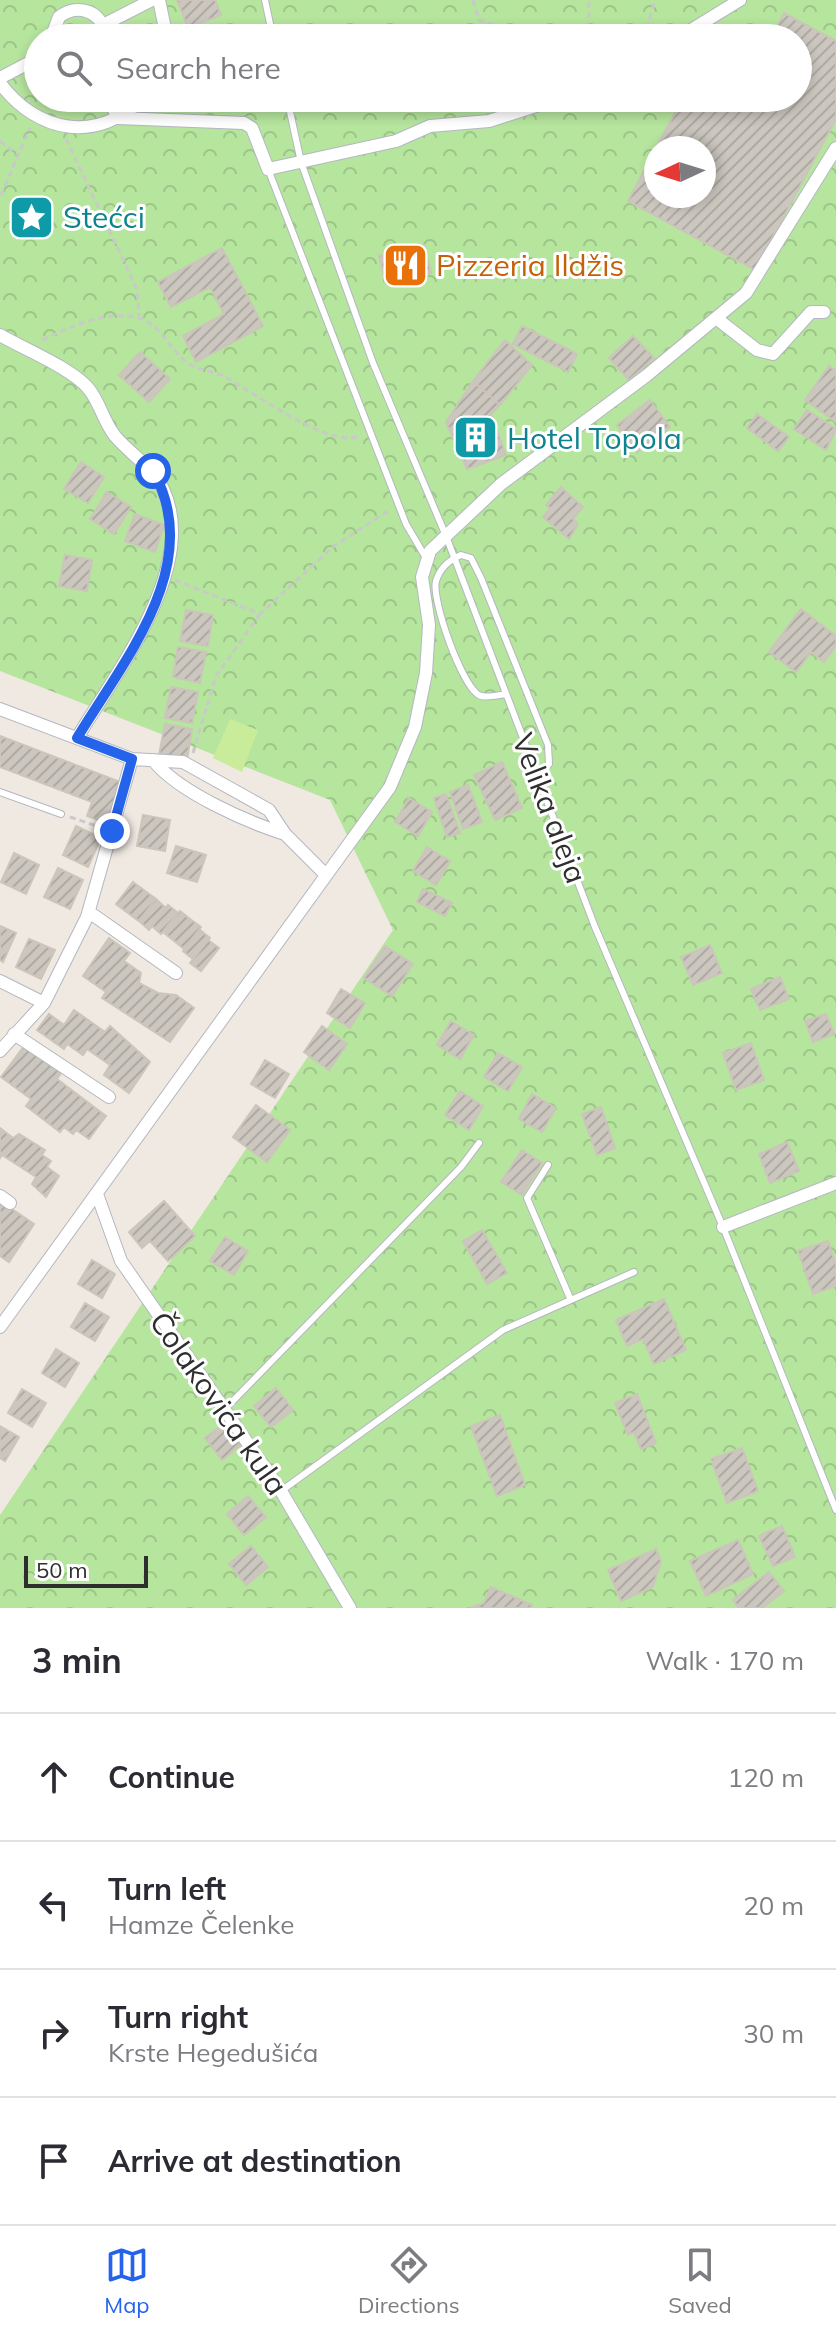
<!DOCTYPE html>
<meta charset="utf-8">
<style>
:root{--surface:#fff;--page:#f7f7f7;--text:#2b2b33;--muted:#7c7c81;--line:#e1e1e2;--accent:#2563eb}
body{margin:0;font-family:Mulish,sans-serif;background:var(--page);color:var(--text)}
.compass{position:absolute;left:644px;top:136px;width:72px;height:72px;border-radius:50%;background:var(--surface);box-shadow:0 4px 12px #0003;rotate:266deg}
.scale{position:absolute;left:24px;bottom:20px;width:124px;box-sizing:border-box;padding-left:8px;border:4px solid #2e2e2e;border-top:0;font-size:22px;line-height:28px;white-space:nowrap;color:#2e2e2e;-webkit-text-stroke:6px #fff;paint-order:stroke}
.stop{position:absolute;width:24px;height:24px;margin:-18px;border:6px solid #2563eb;border-radius:50%;background:#fff}
.stop.end{background:#2563eb;border-color:#fff;box-shadow:0 2px 8px #0008}
.list{margin:0;padding:0;list-style:none}
h2{display:flex;justify-content:space-between;align-items:center;height:104px;margin:0;padding:0 32px;font-size:34px}
h2 small{font-size:26px;font-weight:400;color:var(--muted)}
.list li{display:grid;grid-template-columns:52px 1fr auto;gap:24px;align-items:center;box-sizing:border-box;height:128px;padding:0 32px;border-top:2px solid var(--line)}
.list b{display:block;font-size:30px;white-space:nowrap}
.list p{margin:0;font-size:26px;white-space:nowrap;color:var(--muted)}
.list em{font-size:26px;font-style:normal;color:var(--muted)}
.icon{flex:none;width:44px;height:44px;fill:none;stroke:currentColor;stroke-width:2;stroke-linecap:round;stroke-linejoin:round}
.map{position:relative;flex:none;width:836px;height:1608px;overflow:hidden}
.search{position:absolute;background:var(--surface);box-shadow:0 4px 12px #0003;left:24px;right:24px;top:24px;height:88px;display:flex;align-items:center;gap:20px;box-sizing:border-box;padding:0 28px;border-radius:44px;color:var(--muted);font-size:30px}
.sheet{height:616px;background:var(--surface)}
nav{display:flex;justify-content:space-around;align-items:center;box-sizing:border-box;height:112px;border-top:2px solid var(--line);background:var(--surface);font-size:22px;color:var(--muted)}
nav a{display:grid;justify-items:center;gap:4px}
nav .on{color:var(--accent)}
.map>svg:first-child{display:block}
</style>
<div class="map">
<svg width="836" height="1608" viewBox="0 0 836 1608">
<defs>
<pattern id="forest-crowns" width="20" height="18" patternUnits="userSpaceOnUse" patternTransform="scale(2)"><rect width="20" height="18" fill="#b6e59e"/><path d="M2 6a3 3 0 1 1 6 0M12 15a3 3 0 1 1 6 0" fill="none" stroke="#9dc588"/></pattern>
<pattern id="building-hatch" width="6" height="6" patternUnits="userSpaceOnUse" patternTransform="scale(2)"><rect width="6" height="6" fill="#cbc7bf"/><path d="M-1 1l2-2M0 6l6-6M5 7l2-2" fill="none" stroke="#afaba4"/></pattern>
</defs>
<rect width="100%" height="100%" fill="#efe9e1"/>
<path fill="url(#forest-crowns)" fill-rule="evenodd" d="M0,0H836V1608H0V1515L393,930L330,800L0,671ZM38,38H798V98H38ZM656,148H704V196H656Z"/>
<path fill="#c9ec9a" d="M230,719L258,730L242,772L213,758Z"/>
<path fill="url(#building-hatch)" stroke="#cbc5ba" stroke-width="2" d="M177,0H215L221,15L188,28Z
M784,13L836,41V119L755,270L628,201L656,148V196H704V148H656L683,98H798V38H771Z
M424,245L431,273L386,284L379,256Z
M222,248L263,326L196,362L183,336L224,314L210,287L171,307L158,282Z
M522,326L577,354L568,372L513,344Z
M633,336L654,358L629,380L609,358Z
M505,340L532,365L500,405L473,381Z
M140,352L170,379L149,402L119,375Z
M829,366L836,371V422L805,400Z
M473,381L500,405L491,414L506,455L467,469L446,422Z
M650,400L670,427L637,452L617,425Z
M807,410L836,429L826,450L794,429Z
M757,414L789,437L778,451L747,428Z
M81,462L104,477L88,503L64,489Z
M561,487L583,507L573,519L578,524L569,539L543,517L550,508L546,505Z
M107,492L131,507L114,534L90,519Z
M135,514L164,525L155,552L125,541Z
M65,555L92,560L87,591L59,586Z
M801,609L836,636V646L824,662L811,652L796,672L769,652Z
M186,610L213,615L208,646L180,641Z
M178,647L206,652L200,683L173,677Z
M171,687L198,692L192,723L165,718Z
M165,724L192,729L187,760L159,755Z
M0,736L123,783L108,824L87,816L92,802L0,767Z
M502,762L522,808L495,820L474,775Z
M468,785L482,822L463,829L450,792Z
M446,794L460,833L447,837L434,798Z
M409,798L432,812L418,836L395,822Z
M143,815L170,820L165,851L137,846Z
M76,826L101,838L88,867L63,855Z
M176,846L206,855L197,882L167,873Z
M427,847L450,861L436,885L413,871Z
M14,853L39,865L26,894L1,882Z
M58,868L83,880L70,909L44,897Z
M133,882L145,891L128,913L116,904Z
M423,889L452,903L445,916L417,902Z
M145,891L156,899L139,921L128,913Z
M156,899L166,908L149,930L139,921Z
M168,905L178,913L161,934L152,926Z
M180,911L190,919L173,940L163,932Z
M190,919L201,927L184,949L173,940Z
M0,926L16,933L3,962L0,960Z
M200,930L210,938L193,959L183,951Z
M109,938L130,953L124,961L141,973L139,983L158,993L176,995L194,1008L170,1042L102,998L106,992L83,976Z
M29,939L55,950L41,979L16,967Z
M208,940L219,948L201,971L190,963Z
M710,945L722,973L693,985L681,957Z
M385,946L413,964L392,996L364,978Z
M780,977L789,999L760,1010L751,989Z
M341,989L365,1003L350,1028L327,1013Z
M74,1010L105,1032L110,1026L150,1062L129,1093L104,1075L110,1065L87,1049L83,1055L67,1044L64,1049L37,1030L49,1014L64,1025Z
M826,1014L834,1034L813,1042L805,1021Z
M451,1021L474,1035L460,1059L437,1045Z
M322,1026L347,1044L329,1070L304,1052Z
M751,1043L764,1080L736,1090L723,1053Z
M25,1045L61,1073L57,1079L106,1116L89,1139L76,1130L73,1134L64,1127L60,1132L26,1106L31,1099L1,1077Z
M498,1053L522,1067L508,1091L484,1077Z
M265,1060L289,1074L275,1098L251,1084Z
M460,1091L483,1106L469,1130L445,1115Z
M532,1094L556,1108L542,1132L519,1119Z
M256,1105L290,1130L267,1162L233,1137Z
M601,1107L615,1148L597,1155L582,1114Z
M0,1128L13,1138L19,1134L45,1150L42,1155L51,1161L47,1167L59,1176L46,1197L32,1184L36,1177L2,1155L0,1158Z
M787,1142L799,1171L770,1183L759,1154Z
M522,1150L542,1163L522,1195L501,1182Z
M0,1201L34,1224L9,1262L0,1256Z
M164,1201L195,1236L168,1261L150,1241L142,1248L129,1232Z
M482,1230L507,1273L487,1284L463,1241Z
M225,1237L248,1251L234,1275L210,1261Z
M828,1241L836,1265V1286L813,1294L798,1251Z
M92,1260L115,1274L102,1298L78,1284Z
M664,1299L686,1350L654,1364L643,1339L627,1346L616,1320Z
M85,1303L109,1317L95,1341L71,1327Z
M56,1349L79,1363L65,1387L42,1373Z
M276,1388L293,1410L271,1427L254,1406Z
M22,1389L46,1403L32,1427L8,1413Z
M637,1394L656,1443L641,1449L634,1432L628,1435L615,1403Z
M500,1415L525,1485L497,1496L471,1426Z
M227,1421L244,1442L222,1460L205,1438Z
M0,1426L19,1437L5,1461L0,1458Z
M742,1448L758,1491L727,1503L711,1459Z
M248,1496L266,1517L244,1535L227,1514Z
M782,1526L795,1557L773,1566L759,1536Z
M738,1540L753,1574L706,1596L690,1561Z
M251,1546L268,1567L246,1585L229,1564Z
M656,1549L661,1561L653,1587L621,1601L608,1570Z
M769,1572L784,1591L762,1608H739L733,1600Z
M491,1587L532,1605L530,1608H470L484,1603Z"/>
<g fill="none" stroke-linecap="round" stroke-linejoin="round">
<defs>
<path id="lane" d="M265,0L273,38
M287,98L301,162L373,363L446,536L595,927L723,1227L836,1510
M268,169L406,524L426,558
M506,694C499,695 488,698 481,696C463,691 431,599 436,581C440,568 449,560 461,555L471,558L481,578L548,745L549,764L537,775
M0,792L61,814
M548,1165L527,1198L570,1298
M225,1409L461,1167L479,1143
M281,1491L503,1330L634,1272"/>
<path id="street" d="M159,0L167,38
M103,25L152,0
M51,38L59,17C79,2 104,12 106,38
M678,38L740,0
M0,78L38,58
M0,83C37,133 97,144 143,98
M108,98L118,118L244,123L252,128L268,169L396,141L430,126L489,121L545,103L550,98
M716,318L757,350L773,354L811,312H824
M0,335C24,349 71,368 88,388C100,402 103,421 115,436C131,455 152,466 163,489C200,566 115,674 77,738
M0,709L132,759L183,762L269,810L285,834L326,875
M153,760C178,792 247,822 285,834
M89,912L176,973
M0,981L44,1003
M14,1034L109,1097
M0,1051L44,1003L87,917L132,759
M97,1194L121,1261L281,1491L350,1608
M0,1196L10,1203
M723,1227L836,1183
M0,1327L390,787L415,727L426,673L429,625L422,577L430,551L501,484L646,376L746,293L836,148"/>
</defs>
<use href="#lane" stroke="#b4b7c1" stroke-width="8"/>
<use href="#street" stroke="#b4b7c1" stroke-width="14"/>
<path stroke="#c9c9c9" stroke-width="3" stroke-dasharray="6 4" stroke-linecap="butt" d="M473,0L479,20L531,38
M588,38L589,0
M644,38L655,0
M66,139L137,289L139,317
M0,141L16,154
M1,195L30,128
M42,340C72,327 101,311 135,317C158,321 168,346 184,360C195,370 210,370 223,376C253,391 328,449 360,436
M175,580L260,614L334,546L388,511
M193,753L216,676L260,614
M70,817L97,826"/>
<use href="#lane" stroke="#fff" stroke-width="6"/>
<use href="#street" stroke="#fff" stroke-width="12"/>
</g>
<g fill="none" stroke-linecap="round" stroke-linejoin="round">
<path stroke="#2563eb" stroke-width="10" d="M112,831L132,759L77,738C124,660 206,564 153,471"/>
</g>
<defs>
<symbol id="sight-square" viewBox="-11 -11 22 22"><rect x="-9" y="-9" width="18" height="18" rx="4" fill="#0f9aa8" stroke="#fff"/><path d="M0-6L1.8-2.2L6-1.7L2.9 1.2L3.7 5.4L0 3.3L-3.7 5.4L-2.9 1.2L-6-1.7L-1.8-2.2Z" fill="#fff"/></symbol>
<symbol id="restaurant-square" viewBox="-11 -11 22 22"><rect x="-9" y="-9" width="18" height="18" rx="4" fill="#e8710a" stroke="#fff"/><path d="M-5-6h1v4h1v-4h1v4h1v-4h1v5L-1.5 .5V6h-2V.5L-5-1ZM5-6V6H3V1.5H1.5Q1.5-4 5-6Z" fill="#fff"/></symbol>
<symbol id="building-square" viewBox="-11 -11 22 22"><rect x="-9" y="-9" width="18" height="18" rx="4" fill="#0f9aa8" stroke="#fff"/><path d="M-4-6H4V6H1V3H-1V6H-4ZM-2.5-4.3h1.7v1.8h-1.7ZM.8-4.3h1.7v1.8H.8ZM-2.5-1h1.7V.8h-1.7ZM.8-1h1.7V.8H.8Z" fill="#fff"/></symbol>
</defs>
<g fill-rule="evenodd">
<use href="#sight-square" x="6" y="192" width="51" height="51"/>
<use href="#restaurant-square" x="380" y="240" width="51" height="51"/>
<use href="#building-square" x="450" y="412" width="51" height="51"/>
</g>
<g text-anchor="middle" dominant-baseline="central" stroke-width="6" stroke-linejoin="round" paint-order="stroke">
<g font-size="30" fill="#0d838f" stroke="#fff" text-anchor="start">
<text x="63" y="217">Stećci</text>
<text x="507" y="438">Hotel Topola</text>
</g>
<g font-size="30" fill="#c56008" stroke="#fff" text-anchor="start">
<text x="436" y="265">Pizzeria Ildžis</text>
</g>
<g font-size="30" fill="#2e2e2e" stroke="#fff">
<text transform="translate(550 808) rotate(69)">Velika aleja</text>
<text transform="translate(219 1403) rotate(55)">Čolakovića kula</text>
</g>
</g>
</svg>
<svg class="compass" viewBox="-18 -18 36 36"><path d="M0-13l5 13h-10z" fill="#e53935"/><path d="M0 13l5-13h-10z" fill="#7c7c81"/></svg>
<div class="scale">50 m</div>
<div class="stop" style="left:153px;top:471px"></div>
<div class="stop end" style="left:112px;top:831px"></div>
<div class="search"><svg class="icon" aria-label="search" viewBox="0 0 24 24"><circle cx="10" cy="10" r="6"/><path d="M15 15l6 6"/></svg>Search here</div>
</div>
<section class="sheet">
<h2>3 min<small>Walk · 170 m</small></h2>
<ul class="list">
<li><svg class="icon" aria-label="ahead" viewBox="0 0 24 24"><path d="M12 20V5M6 11l6-6 6 6"/></svg><div><b>Continue</b></div><em>120 m</em></li>
<li><svg class="icon" aria-label="left" viewBox="0 0 24 24"><path d="M17 20v-9H6M10 6l-5 5 5 5"/></svg><div><b>Turn left</b><p>Hamze Čelenke</p></div><em>20 m</em></li>
<li><svg class="icon" aria-label="right" viewBox="0 0 24 24"><path d="M7 20v-9h11M14 6l5 5-5 5"/></svg><div><b>Turn right</b><p>Krste Hegedušića</p></div><em>30 m</em></li>
<li><svg class="icon" aria-label="arrive" viewBox="0 0 24 24"><path d="M6 21V4h12l-3 4 3 4H6"/></svg><div><b>Arrive at destination</b></div></li>
</ul>
</section>
<nav>
<a class="on"><svg class="icon" aria-label="map" viewBox="0 0 24 24"><path d="M3 6l6-2 6 2 6-2v14l-6 2-6-2-6 2zM9 4v14M15 6v14"/></svg>Map</a>
<a><svg class="icon" aria-label="directions" viewBox="0 0 24 24"><path d="M12 3l9 9-9 9-9-9zM9 14v-3h6M13 9l2 2-2 2"/></svg>Directions</a>
<a><svg class="icon" aria-label="saved" viewBox="0 0 24 24"><path d="M7 4h10v16l-5-4-5 4z"/></svg>Saved</a>
</nav>
